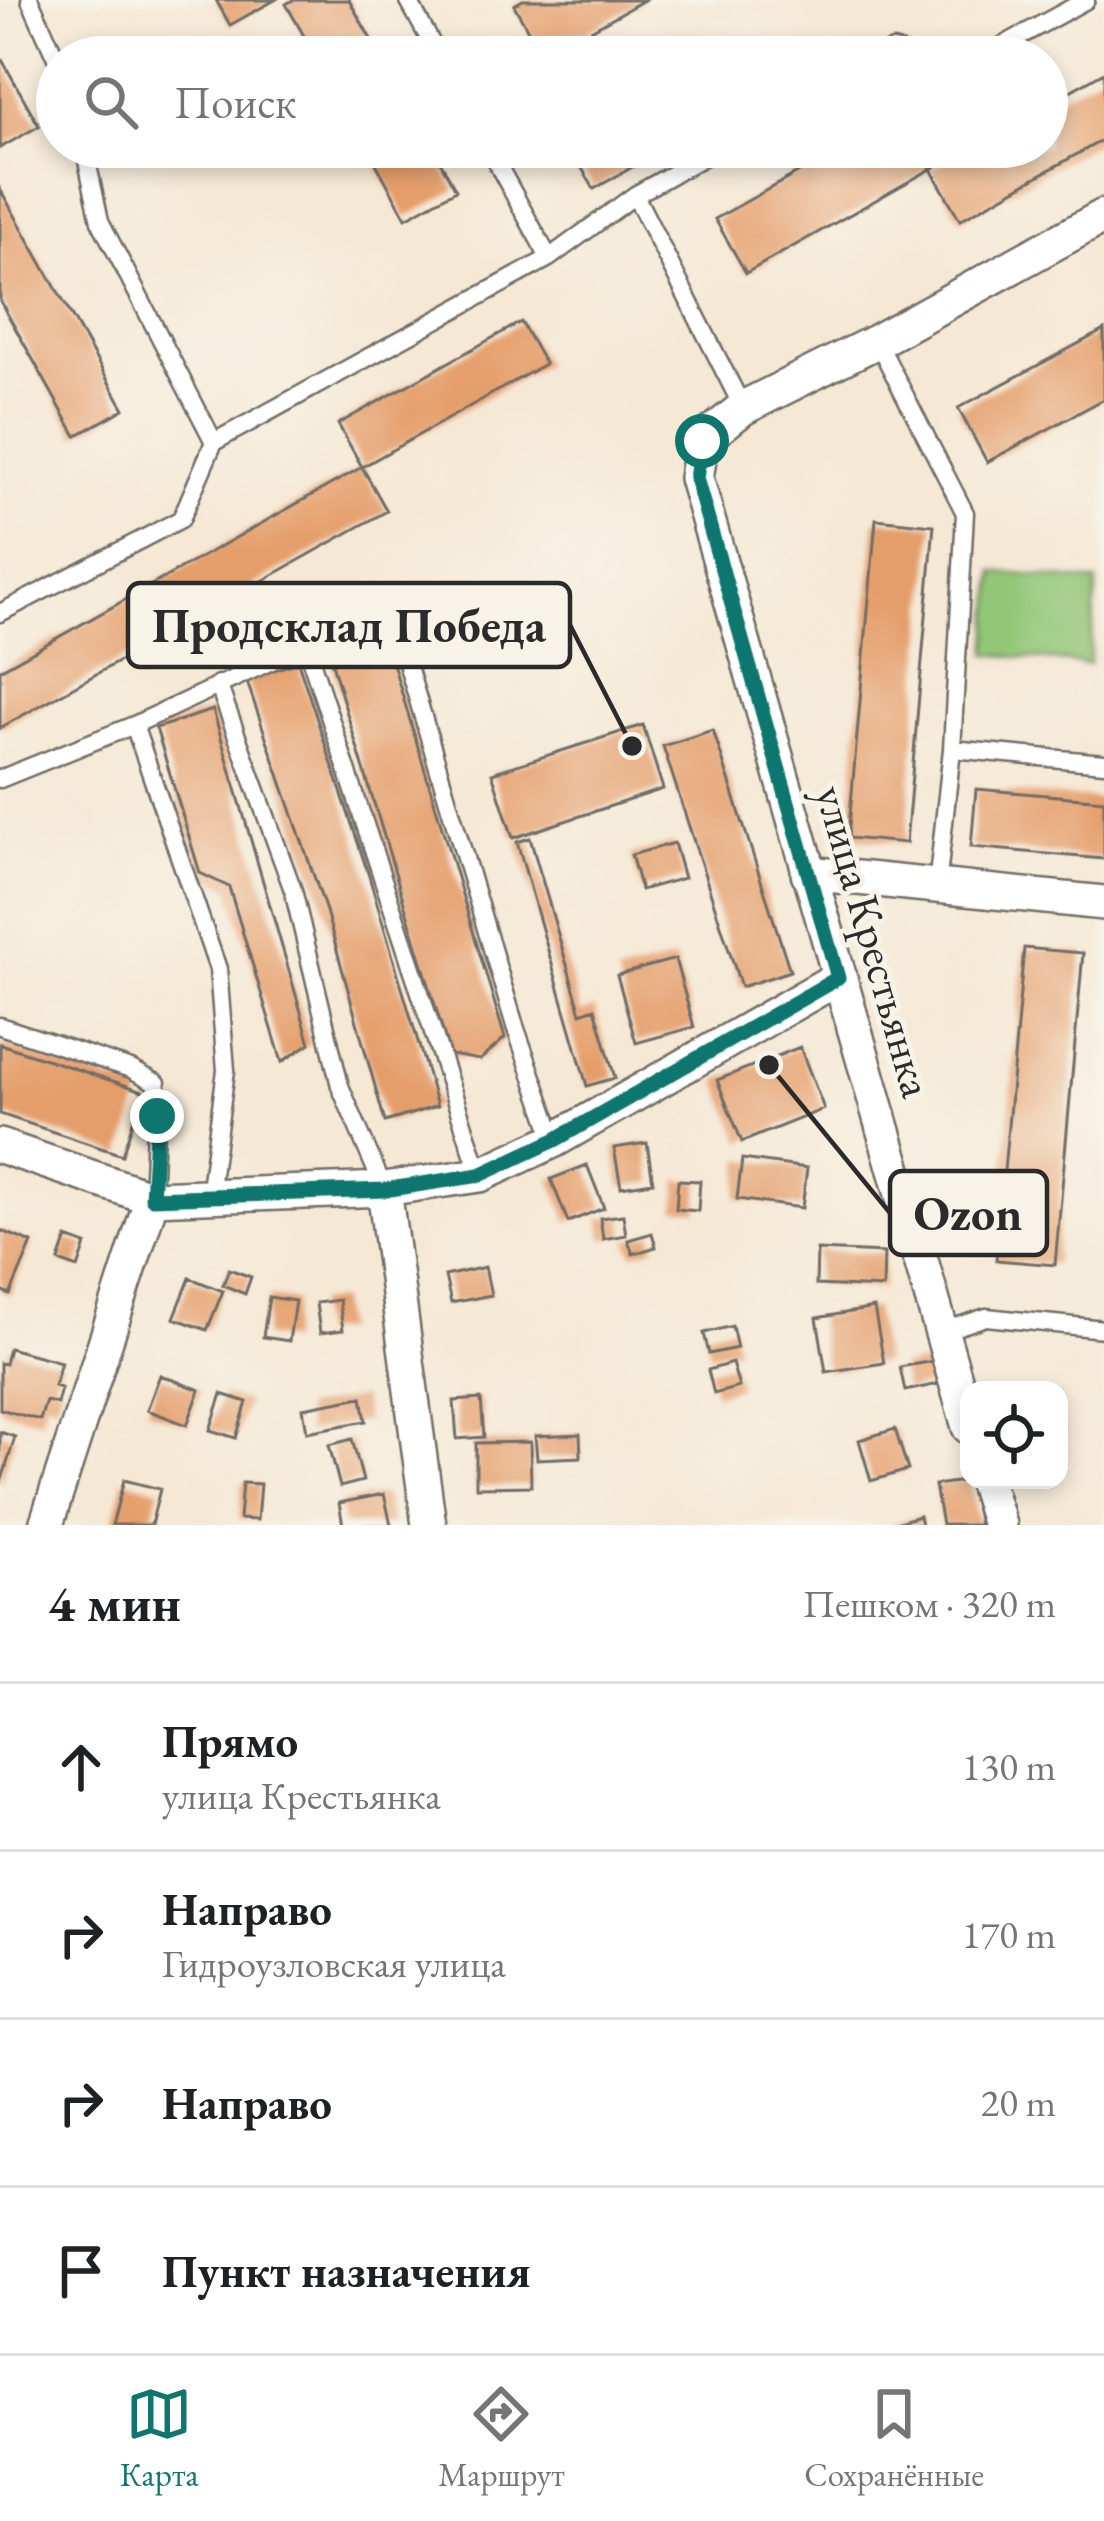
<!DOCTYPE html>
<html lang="ru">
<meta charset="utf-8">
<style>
:root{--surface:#fff;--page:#f2f2f2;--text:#202124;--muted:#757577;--line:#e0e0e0;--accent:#0f766e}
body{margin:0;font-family:"EB Garamond",serif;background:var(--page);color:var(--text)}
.controls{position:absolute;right:36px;bottom:36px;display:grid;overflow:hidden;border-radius:24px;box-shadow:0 6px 18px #0003}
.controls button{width:108px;height:108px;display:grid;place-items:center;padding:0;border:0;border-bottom:3px solid var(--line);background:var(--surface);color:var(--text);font:60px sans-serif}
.stop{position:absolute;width:36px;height:36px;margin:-27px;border:9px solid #0f766e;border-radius:50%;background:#fff}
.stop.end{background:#0f766e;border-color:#fff;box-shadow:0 3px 12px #0008}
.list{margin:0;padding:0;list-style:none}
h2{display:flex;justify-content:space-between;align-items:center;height:156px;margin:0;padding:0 48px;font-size:51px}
h2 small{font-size:39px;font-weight:400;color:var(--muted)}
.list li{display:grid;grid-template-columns:78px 1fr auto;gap:36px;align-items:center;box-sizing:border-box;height:168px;padding:0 48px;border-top:3px solid var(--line)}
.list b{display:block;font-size:45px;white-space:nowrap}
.list p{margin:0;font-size:39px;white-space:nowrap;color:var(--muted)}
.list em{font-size:39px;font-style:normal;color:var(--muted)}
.icon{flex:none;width:66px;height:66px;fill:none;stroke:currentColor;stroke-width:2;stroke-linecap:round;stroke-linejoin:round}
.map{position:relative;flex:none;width:1104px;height:1525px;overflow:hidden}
.search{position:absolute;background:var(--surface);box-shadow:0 6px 18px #0003;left:36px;right:36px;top:36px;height:132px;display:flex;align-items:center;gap:30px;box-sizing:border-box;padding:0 42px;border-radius:66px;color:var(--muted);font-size:45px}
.sheet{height:828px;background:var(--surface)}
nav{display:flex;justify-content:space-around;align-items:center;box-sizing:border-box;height:168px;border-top:3px solid var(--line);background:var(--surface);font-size:33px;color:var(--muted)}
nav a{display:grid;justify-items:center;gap:6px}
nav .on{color:var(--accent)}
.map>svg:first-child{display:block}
</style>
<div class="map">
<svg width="1104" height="1525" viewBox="0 0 1104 1525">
<rect width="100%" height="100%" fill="#f7f3e8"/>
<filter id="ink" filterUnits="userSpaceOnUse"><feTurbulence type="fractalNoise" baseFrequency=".00833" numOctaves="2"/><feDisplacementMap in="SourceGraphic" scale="24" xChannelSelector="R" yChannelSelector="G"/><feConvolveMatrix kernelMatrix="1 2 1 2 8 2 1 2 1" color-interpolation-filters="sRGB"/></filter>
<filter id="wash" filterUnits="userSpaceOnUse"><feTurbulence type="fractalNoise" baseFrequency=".004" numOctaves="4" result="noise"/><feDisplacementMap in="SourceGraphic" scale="48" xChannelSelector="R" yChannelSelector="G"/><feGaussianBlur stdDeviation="2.7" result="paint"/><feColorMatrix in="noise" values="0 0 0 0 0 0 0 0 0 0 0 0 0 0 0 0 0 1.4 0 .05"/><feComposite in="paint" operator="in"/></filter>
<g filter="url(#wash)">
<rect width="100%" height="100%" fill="#f5e8d4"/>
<path fill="#93c677" stroke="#5f7851" stroke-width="3" d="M995,572L1097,582L1089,664L988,654Z"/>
<g id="blocks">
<path fill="#e59e6b" d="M216,0H275L230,25Z
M293,0H349L381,57H316L286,4Z
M523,0H644L543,57L514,5Z
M0,56L39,126L0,148Z
M1104,72V139L960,220L931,169L970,147H1047V104Z
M367,147H432L456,190L406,218Z
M593,147H623L634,166L594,189L576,158Z
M844,147H919L931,169L746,273L715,219Z
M0,189L124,409L76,436L0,301Z
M521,322L545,364L362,467L338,424Z
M1104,330V399L987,462L958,408Z
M362,467L387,511L0,728V670Z
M876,519L934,525L906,843L848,838Z
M383,630L505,1038L480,1060L450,1055L327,647Z
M298,662L369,876L437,1106L385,1122L326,911L246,679Z
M213,710L310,1043L282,1062L229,887L200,873L156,728Z
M643,725L663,789L513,838L492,773Z
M713,730L790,971L741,987L663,746Z
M976,789L1104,800V859L971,847Z
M530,838L581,1013L595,1008L615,1078L587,1086L517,842Z
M674,843L684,878L641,890L631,855Z
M1024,948L1083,953L1055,1265L996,1260Z
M675,959L694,1027L636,1043L617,975Z
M0,1044L143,1091L122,1155L0,1114Z
M800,1047L824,1109L742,1142L717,1080Z
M647,1143L653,1182L621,1187L614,1148Z
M742,1159L807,1168L802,1208L737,1199Z
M587,1165L604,1208L568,1222L551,1179Z
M678,1180L700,1181L698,1211L676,1209Z
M623,1215L626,1235L603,1239L600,1218Z
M0,1230L32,1243L10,1295L0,1290Z
M652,1233L656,1247L633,1254L628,1240Z
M67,1238L86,1245L78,1268L59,1261Z
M817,1250L884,1253L883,1288L816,1285Z
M485,1267L491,1295L451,1303L445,1276Z
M229,1269L251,1277L245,1294L223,1285Z
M190,1278L223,1291L207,1330L174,1318Z
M269,1297L295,1301L289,1341L263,1337Z
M339,1300L343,1330L320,1333L316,1303Z
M874,1308L884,1363L826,1372L817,1318Z
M732,1326L737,1348L709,1354L704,1333Z
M9,1348L61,1362L54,1386L61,1388L57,1404L46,1401L40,1420L0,1409V1363L5,1364Z
M933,1361L938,1384L905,1391L900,1367Z
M732,1363L739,1387L714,1394L708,1370Z
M160,1375L200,1390L187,1425L147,1410Z
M222,1394L247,1402L236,1438L210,1430Z
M362,1397L366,1421L307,1432L303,1408Z
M481,1399L484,1437L457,1439L454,1401Z
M895,1429L908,1470L871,1481L859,1440Z
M0,1432L15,1437L1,1483H0Z
M580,1434L581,1457L537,1459L535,1436Z
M352,1439L363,1481L340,1487L329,1445Z
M530,1442L531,1486L476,1487V1443Z
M124,1480L160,1489L151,1525H112Z
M970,1480L979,1525H942L935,1485Z
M242,1483L260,1484L257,1520L239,1519Z
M384,1494L391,1525H343L339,1503Z
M919,1516L921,1525H892V1524Z"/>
</g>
</g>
<g filter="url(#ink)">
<use href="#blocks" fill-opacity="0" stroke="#726d66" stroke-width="3"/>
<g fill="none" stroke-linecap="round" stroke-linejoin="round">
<defs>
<path id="service" d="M30,0L57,60
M408,0L439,57
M880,57L893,50L918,57
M982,57L1086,0
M84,147L100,221L214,442
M488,147L549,258L635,195L743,408
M635,195L721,147
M877,341L965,513L952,749L937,887
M0,613L181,519L214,442L549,258
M306,645L480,1175
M218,684L293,890L340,1086L384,1189
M134,725L306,645L393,616L515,1026L555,1140
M952,749L1104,763
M0,779L134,725L218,969L226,1070L209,1196
M0,1026L131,1069L157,1083L152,1198
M941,1332L986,1317L1104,1329"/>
<path id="minor" d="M808,873L1104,903
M0,1146L152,1198
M384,1189L429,1525
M969,1427L696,478L702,441L743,408L877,341L1104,216
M985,1480L999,1525
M46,1525L152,1198L384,1189L480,1175L555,1140L838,978"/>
</defs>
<use href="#service" stroke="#726d66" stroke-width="21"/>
<use href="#minor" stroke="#726d66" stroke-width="38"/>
<use href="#service" stroke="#fff" stroke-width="16"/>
<use href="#minor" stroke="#fff" stroke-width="33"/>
</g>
</g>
<g fill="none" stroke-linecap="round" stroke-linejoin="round" filter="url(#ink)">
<path stroke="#0f766e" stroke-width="15" d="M157,1116L152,1198L384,1190L480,1175L555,1140L838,978L696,478L702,441"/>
</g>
<g text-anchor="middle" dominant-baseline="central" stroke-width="10" stroke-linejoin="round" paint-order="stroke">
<g font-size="45" fill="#2b2b2b" stroke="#f7f3e8">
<text transform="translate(875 941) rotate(74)">улица Крестьянка</text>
</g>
</g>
<path fill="none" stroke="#2b2b2b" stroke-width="4.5" d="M632 746L570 625M769 1065L890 1213"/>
<g fill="#2b2b2b" stroke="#f7f3e8" stroke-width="4.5">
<circle cx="632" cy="746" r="12"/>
<circle cx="769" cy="1065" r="12"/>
</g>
<g fill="#f7f3e8" stroke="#2b2b2b" stroke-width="4.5">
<rect x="128" y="583" width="442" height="84" rx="12"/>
<rect x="890" y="1171" width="157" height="84" rx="12"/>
</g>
<g font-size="48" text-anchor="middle" font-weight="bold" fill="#2b2b2b">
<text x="349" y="642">Продсклад Победа</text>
<text x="968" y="1230">Ozon</text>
</g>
</svg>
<div class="controls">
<button><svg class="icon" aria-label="locate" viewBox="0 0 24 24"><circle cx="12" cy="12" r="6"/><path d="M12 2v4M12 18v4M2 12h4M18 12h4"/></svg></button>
</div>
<div class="stop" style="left:702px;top:441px"></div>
<div class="stop end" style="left:157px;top:1116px"></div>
<div class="search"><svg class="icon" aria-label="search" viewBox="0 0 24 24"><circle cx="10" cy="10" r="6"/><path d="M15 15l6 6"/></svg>Поиск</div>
</div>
<section class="sheet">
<h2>4 мин<small>Пешком · 320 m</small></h2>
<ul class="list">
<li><svg class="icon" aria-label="ahead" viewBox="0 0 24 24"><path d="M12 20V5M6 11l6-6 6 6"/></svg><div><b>Прямо</b><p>улица Крестьянка</p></div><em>130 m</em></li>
<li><svg class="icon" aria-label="right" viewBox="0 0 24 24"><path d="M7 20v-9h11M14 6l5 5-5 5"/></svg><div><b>Направо</b><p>Гидроузловская улица</p></div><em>170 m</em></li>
<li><svg class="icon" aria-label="right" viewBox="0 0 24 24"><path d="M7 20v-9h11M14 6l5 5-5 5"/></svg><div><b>Направо</b></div><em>20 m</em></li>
<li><svg class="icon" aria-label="arrive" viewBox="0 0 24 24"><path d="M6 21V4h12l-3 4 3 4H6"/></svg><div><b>Пункт назначения</b></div></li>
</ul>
</section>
<nav>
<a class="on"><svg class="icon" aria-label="map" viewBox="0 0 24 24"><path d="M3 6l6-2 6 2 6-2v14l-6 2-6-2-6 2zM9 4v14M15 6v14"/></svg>Карта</a>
<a><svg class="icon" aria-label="directions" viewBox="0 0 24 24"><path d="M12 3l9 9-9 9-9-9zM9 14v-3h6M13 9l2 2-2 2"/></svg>Маршрут</a>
<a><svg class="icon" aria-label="saved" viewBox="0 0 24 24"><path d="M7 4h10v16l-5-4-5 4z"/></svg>Сохранённые</a>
</nav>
